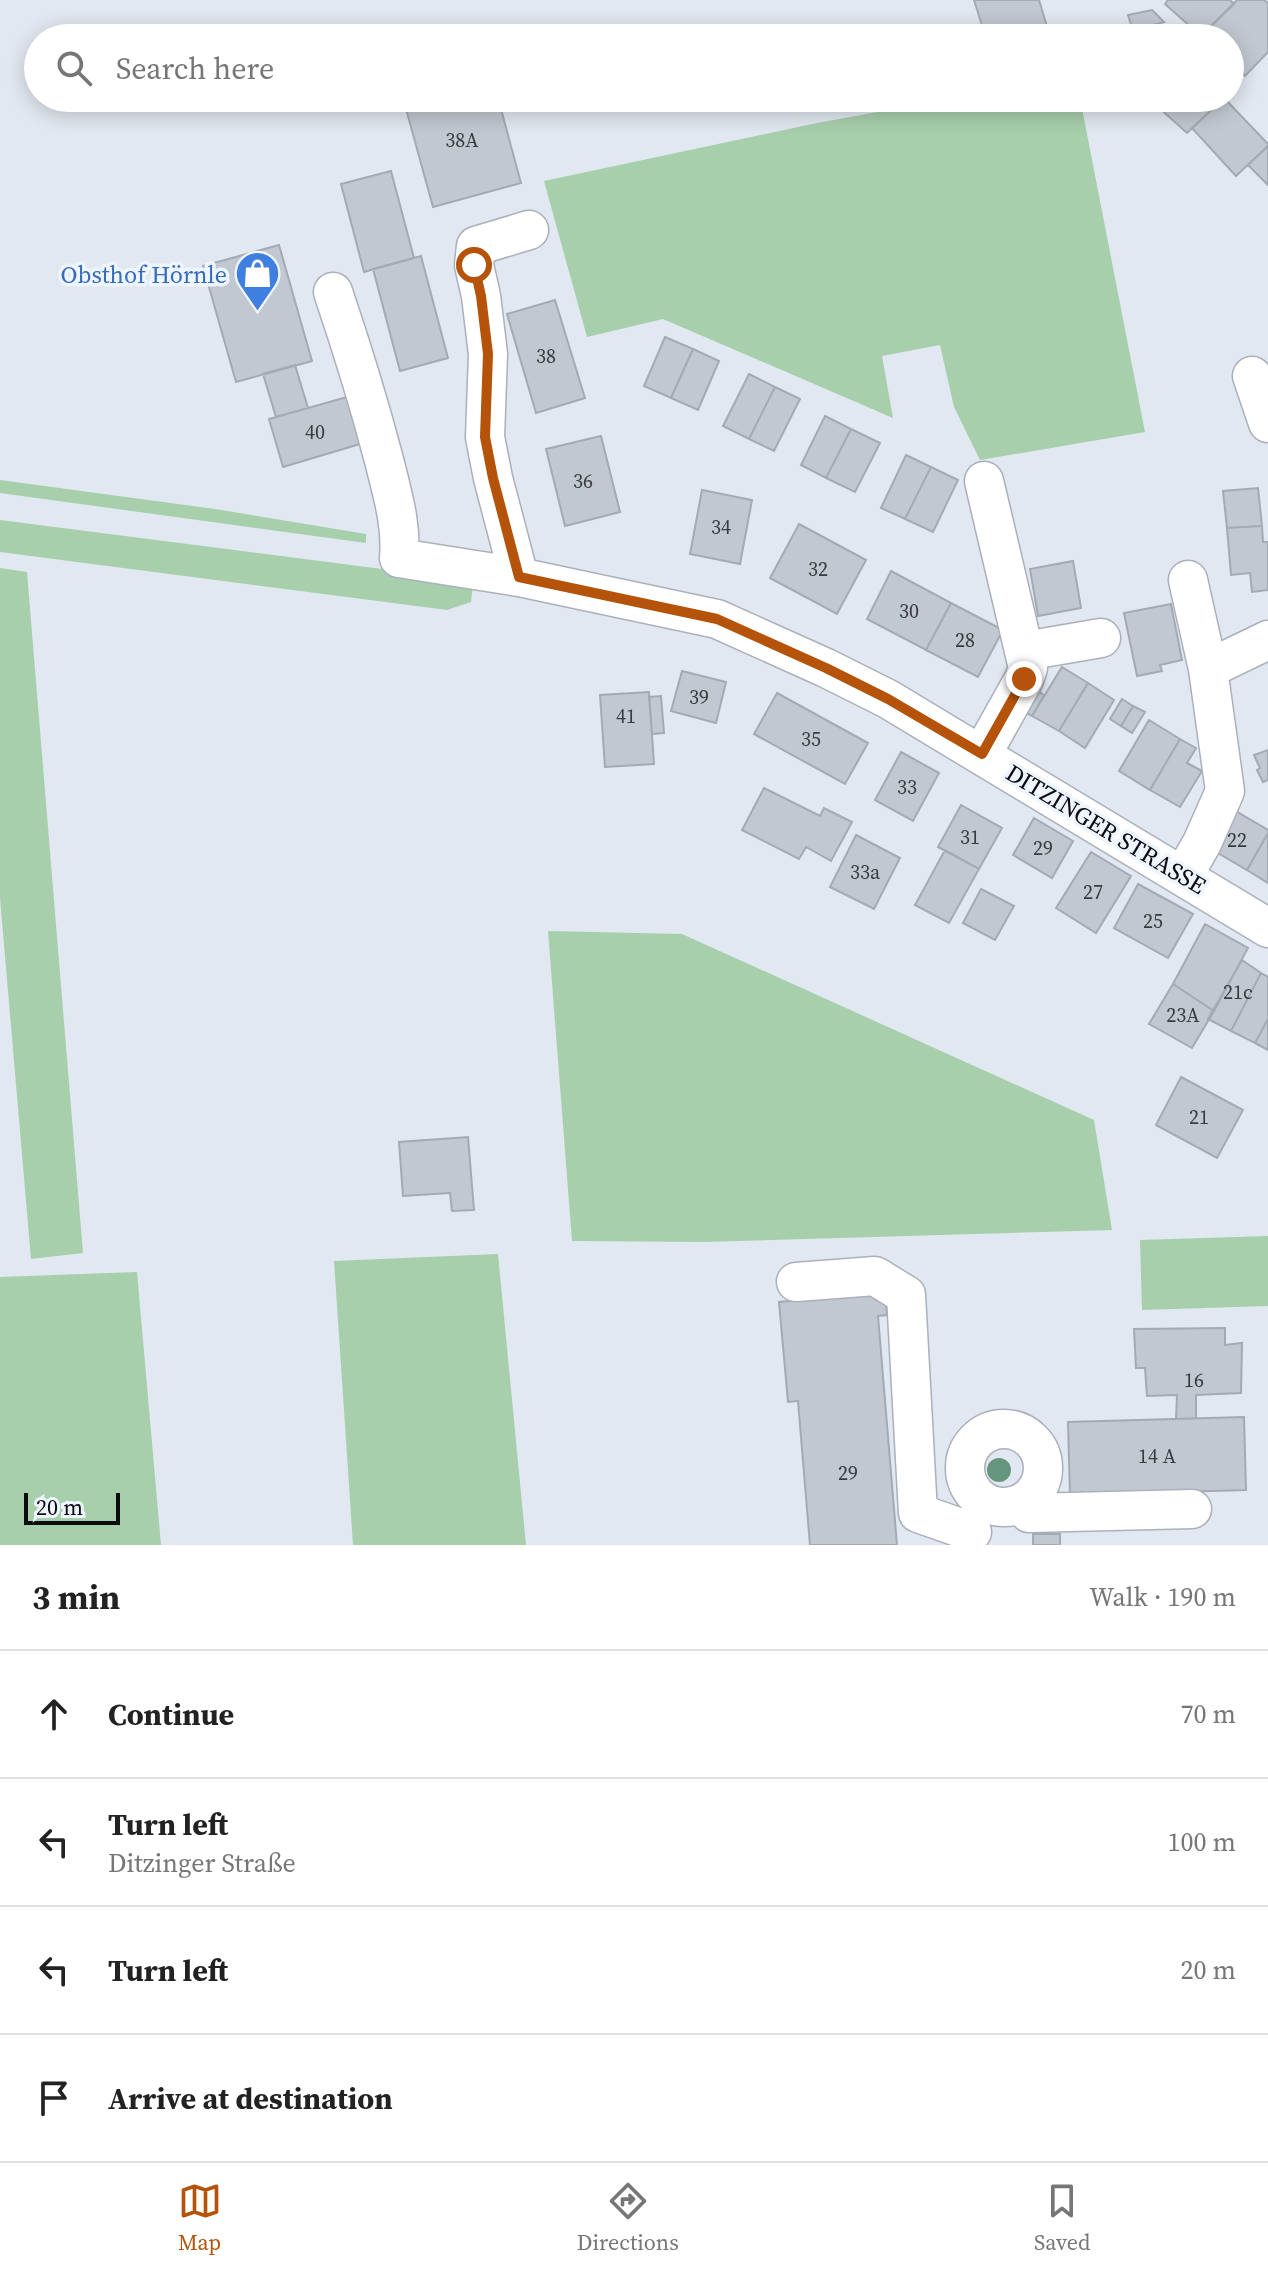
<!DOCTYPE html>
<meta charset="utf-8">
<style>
:root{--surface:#fff;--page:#f2f2f2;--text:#222;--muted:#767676;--line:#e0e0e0;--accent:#b45309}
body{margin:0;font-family:"Source Serif 4",serif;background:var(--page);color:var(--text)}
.scale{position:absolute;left:24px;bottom:20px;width:96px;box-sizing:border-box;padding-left:8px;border:4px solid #0a0c0f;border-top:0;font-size:22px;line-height:28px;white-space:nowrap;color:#0a0c0f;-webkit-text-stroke:6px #eef5fe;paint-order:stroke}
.stop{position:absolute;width:24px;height:24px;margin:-18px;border:6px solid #b45309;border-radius:50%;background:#fff}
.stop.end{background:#b45309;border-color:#fff;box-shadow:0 2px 8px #0008}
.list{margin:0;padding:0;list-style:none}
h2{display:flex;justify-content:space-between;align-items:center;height:104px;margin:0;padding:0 32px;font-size:34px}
h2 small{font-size:26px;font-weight:400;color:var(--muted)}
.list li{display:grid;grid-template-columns:52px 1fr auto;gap:24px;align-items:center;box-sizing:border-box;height:128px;padding:0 32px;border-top:2px solid var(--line)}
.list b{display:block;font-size:30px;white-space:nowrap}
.list p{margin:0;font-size:26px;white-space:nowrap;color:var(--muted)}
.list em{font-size:26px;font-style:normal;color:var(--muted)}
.icon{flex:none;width:44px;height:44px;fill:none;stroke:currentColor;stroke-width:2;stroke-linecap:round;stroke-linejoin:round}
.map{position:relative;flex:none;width:1268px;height:1545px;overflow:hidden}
.search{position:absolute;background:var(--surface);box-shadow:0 4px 20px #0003;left:24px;right:24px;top:24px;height:88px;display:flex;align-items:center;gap:20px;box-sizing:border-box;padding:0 28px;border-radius:44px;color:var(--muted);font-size:30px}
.sheet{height:616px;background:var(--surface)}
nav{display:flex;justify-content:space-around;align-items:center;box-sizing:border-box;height:112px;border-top:2px solid var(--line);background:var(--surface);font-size:22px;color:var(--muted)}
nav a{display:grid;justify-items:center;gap:4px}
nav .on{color:var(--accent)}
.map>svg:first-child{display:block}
</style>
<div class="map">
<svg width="1268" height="1545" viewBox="0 0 1268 1545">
<rect width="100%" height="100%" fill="#e1e8f1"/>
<path fill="#a7cfac" d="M954,98H1080L1145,432L980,460L954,407L940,345L882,356L893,418L663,319L587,337L544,181L812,124Z
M0,480L215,509L366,534V543L0,493Z
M0,520L390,570L473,584L471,602L447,610L0,552Z
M0,568L27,572L83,1253L31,1259L0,898Z
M548,931L682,934L1094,1120L1112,1230L705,1242L572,1241Z
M1268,1236V1306L1142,1310L1140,1240Z
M498,1254L526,1545H353L334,1261Z
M137,1272L161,1545H0V1277Z"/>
<path fill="#c1c8d1" stroke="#a3aab3" stroke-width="2" d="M974,0H1039L1049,33L1032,38H986Z
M1168,0H1230L1234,4L1201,36L1165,4Z
M1237,0H1264L1268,3V52L1245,76L1239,71L1234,77L1230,73V38H1199Z
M1152,10L1164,22L1133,31L1128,15Z
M403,98H498L521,183L433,207Z
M1166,98H1218L1221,101L1187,133L1158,107Z
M1224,98L1268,144V146L1236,176L1192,128Z
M1268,146V185L1248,165Z
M391,171L414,258L364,272L341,184Z
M279,245L312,361L236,382L203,266Z
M421,256L448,358L400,371L373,269Z
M555,300L585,398L536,413L507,314Z
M665,337L693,349L671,398L644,386Z
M693,349L719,361L698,410L671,398Z
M295,365L308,408L276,417L263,374Z
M749,374L775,387L749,439L723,426Z
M775,387L800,399L774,451L749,439Z
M347,397L360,444L283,467L269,419Z
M825,416L851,429L826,478L801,465Z
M851,429L880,443L855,492L826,478Z
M601,436L620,512L565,526L546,449Z
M906,455L931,467L905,519L881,508Z
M931,467L958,480L933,532L905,519Z
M1258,488L1262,526L1227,528L1223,491Z
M702,490L752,500L740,564L690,554Z
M799,524L866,560L837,614L770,578Z
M1262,526L1263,542H1268V590L1252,592L1250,573L1231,575L1227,528Z
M1073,561L1081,608L1038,616L1030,569Z
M891,571L951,603L926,650L867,619Z
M951,603L1003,630L978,677L926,650Z
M1171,604L1182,660L1160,665L1162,671L1137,676L1124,613Z
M1062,667L1088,683L1059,731L1032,716Z
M682,671L726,682L716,723L671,711Z
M1088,683L1114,700L1085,748L1059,731Z
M1032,687L1044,695L1032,716L1019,709Z
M649,692L654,764L605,767L600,695Z
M777,693L868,743L845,784L754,734Z
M661,696L664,733L652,734L649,697Z
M1122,699L1133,706L1121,726L1110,719Z
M1133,706L1145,712L1132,733L1121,726Z
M1149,720L1180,739L1150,790L1119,771Z
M1180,739L1196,748L1187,763L1202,771L1180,807L1150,790Z
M1268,750V780L1263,782L1257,770L1260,768L1254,755Z
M901,752L939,773L913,821L875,800Z
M764,788L820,816L824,808L852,822L831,861L806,847L799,859L742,830Z
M961,805L1002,828L979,869L938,847Z
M1229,807L1268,830V833L1247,870L1206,846Z
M1034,818L1073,841L1052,878L1013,855Z
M1268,833V883L1247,870Z
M856,835L900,858L874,909L830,887Z
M945,850L979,869L949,923L915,905Z
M1091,852L1131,876L1096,933L1056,908Z
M1138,884L1193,914L1168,958L1114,928Z
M981,889L1014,906L995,940L963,923Z
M1205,924L1248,948L1214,1011L1173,984Z
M1242,960L1261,973L1231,1031L1208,1019Z
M1261,973L1268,977V1019L1255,1043L1231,1031Z
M1173,984L1214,1011L1192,1048L1149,1024Z
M1268,1019V1050L1255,1043Z
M1181,1077L1243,1110L1217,1158L1156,1125Z
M468,1137L474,1210L452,1211L450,1193L403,1196L399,1142Z
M885,1293L887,1315L878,1316L897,1545H810L798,1401L788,1402L779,1302Z
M1225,1328V1345L1242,1343L1241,1393L1196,1395V1419H1176L1177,1395L1147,1396L1145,1368H1136L1134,1329Z
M1244,1417L1246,1490L1070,1495L1068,1422Z
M1033,1534H1060V1545H1033Z"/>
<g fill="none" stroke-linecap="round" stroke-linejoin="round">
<defs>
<path id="minor" d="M333,292C352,348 369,403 384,460C392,493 402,524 399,558L519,577L717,619L826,668L888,699L1268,928
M1252,376L1268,423
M519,577L493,478L485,437L488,354L481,296L474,265L476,246L529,230
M1025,651L1101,638
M1208,669L1268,640
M982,754L1024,679L1028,668L984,481
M1183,876L1202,843L1225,791L1208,669L1188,580
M796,1282L875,1276L906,1295L918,1513L972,1532
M965 1468a39 39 0 1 1 78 0a39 39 0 1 1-78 0Z
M1021,1504L1029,1513L1192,1509"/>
</defs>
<use href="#minor" stroke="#abb1ba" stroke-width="41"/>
<use href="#minor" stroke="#fff" stroke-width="38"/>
</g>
<circle fill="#65957c" cx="999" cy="1470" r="12"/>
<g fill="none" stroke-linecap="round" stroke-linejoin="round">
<path stroke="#b45309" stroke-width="10" d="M474,265L481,296L488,354L485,437L493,478L519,577L717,619L826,668L888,699L982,754L1024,679"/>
</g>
<defs>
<symbol id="shop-pin" viewBox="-11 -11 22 30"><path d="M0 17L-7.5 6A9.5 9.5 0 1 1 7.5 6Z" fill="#3f7fe0" stroke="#eef5fe"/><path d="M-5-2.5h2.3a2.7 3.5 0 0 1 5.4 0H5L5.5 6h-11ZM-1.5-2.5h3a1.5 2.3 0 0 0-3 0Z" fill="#fff"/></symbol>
</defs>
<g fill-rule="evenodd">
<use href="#shop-pin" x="232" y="248" width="51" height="69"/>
</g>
<g text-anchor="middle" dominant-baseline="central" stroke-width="7" stroke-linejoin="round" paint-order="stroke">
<g font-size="20" fill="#383b40">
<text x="462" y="140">38A</text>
<text x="546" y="356">38</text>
<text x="315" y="432">40</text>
<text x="583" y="481">36</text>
<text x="721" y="527">34</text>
<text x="818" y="569">32</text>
<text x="909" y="611">30</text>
<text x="965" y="640">28</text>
<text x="699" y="697">39</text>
<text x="626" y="716">41</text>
<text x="811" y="739">35</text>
<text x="907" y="787">33</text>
<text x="970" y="837">31</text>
<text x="1237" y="840">22</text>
<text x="1043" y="848">29</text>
<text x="865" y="872">33a</text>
<text x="1093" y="892">27</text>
<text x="1153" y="921">25</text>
<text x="1238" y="992">21c</text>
<text x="1183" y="1015">23A</text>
<text x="1199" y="1117">21</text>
<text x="1194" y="1380">16</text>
<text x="1157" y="1456">14 A</text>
<text x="848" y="1473">29</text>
</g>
<g font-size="24" fill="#366cbe" stroke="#eef5fe" text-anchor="end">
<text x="227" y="274">Obsthof Hörnle</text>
</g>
<g font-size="24" fill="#0a0c0f" stroke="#eef5fe">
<text transform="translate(1106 829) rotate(31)">DITZINGER STRASSE</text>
</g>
</g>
</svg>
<div class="scale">20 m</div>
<div class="stop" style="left:474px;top:265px"></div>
<div class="stop end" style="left:1024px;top:679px"></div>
<div class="search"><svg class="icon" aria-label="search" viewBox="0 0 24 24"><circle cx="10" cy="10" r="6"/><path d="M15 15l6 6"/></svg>Search here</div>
</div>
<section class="sheet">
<h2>3 min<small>Walk · 190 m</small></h2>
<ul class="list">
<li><svg class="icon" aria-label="ahead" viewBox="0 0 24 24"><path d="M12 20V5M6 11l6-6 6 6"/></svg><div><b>Continue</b></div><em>70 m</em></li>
<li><svg class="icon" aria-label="left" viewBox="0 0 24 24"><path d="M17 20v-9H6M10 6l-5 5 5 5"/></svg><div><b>Turn left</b><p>Ditzinger Straße</p></div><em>100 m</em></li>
<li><svg class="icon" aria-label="left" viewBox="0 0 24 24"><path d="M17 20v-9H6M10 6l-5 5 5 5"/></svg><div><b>Turn left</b></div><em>20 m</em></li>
<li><svg class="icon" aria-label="arrive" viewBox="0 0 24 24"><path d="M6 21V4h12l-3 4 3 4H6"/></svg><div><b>Arrive at destination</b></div></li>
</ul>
</section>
<nav>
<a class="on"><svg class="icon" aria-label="map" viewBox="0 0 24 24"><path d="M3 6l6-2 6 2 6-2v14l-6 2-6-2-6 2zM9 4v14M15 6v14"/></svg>Map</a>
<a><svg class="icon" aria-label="directions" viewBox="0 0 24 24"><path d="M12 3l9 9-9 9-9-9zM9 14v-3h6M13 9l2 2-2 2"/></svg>Directions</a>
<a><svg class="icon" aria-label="saved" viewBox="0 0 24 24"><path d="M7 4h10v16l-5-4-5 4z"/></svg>Saved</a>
</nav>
